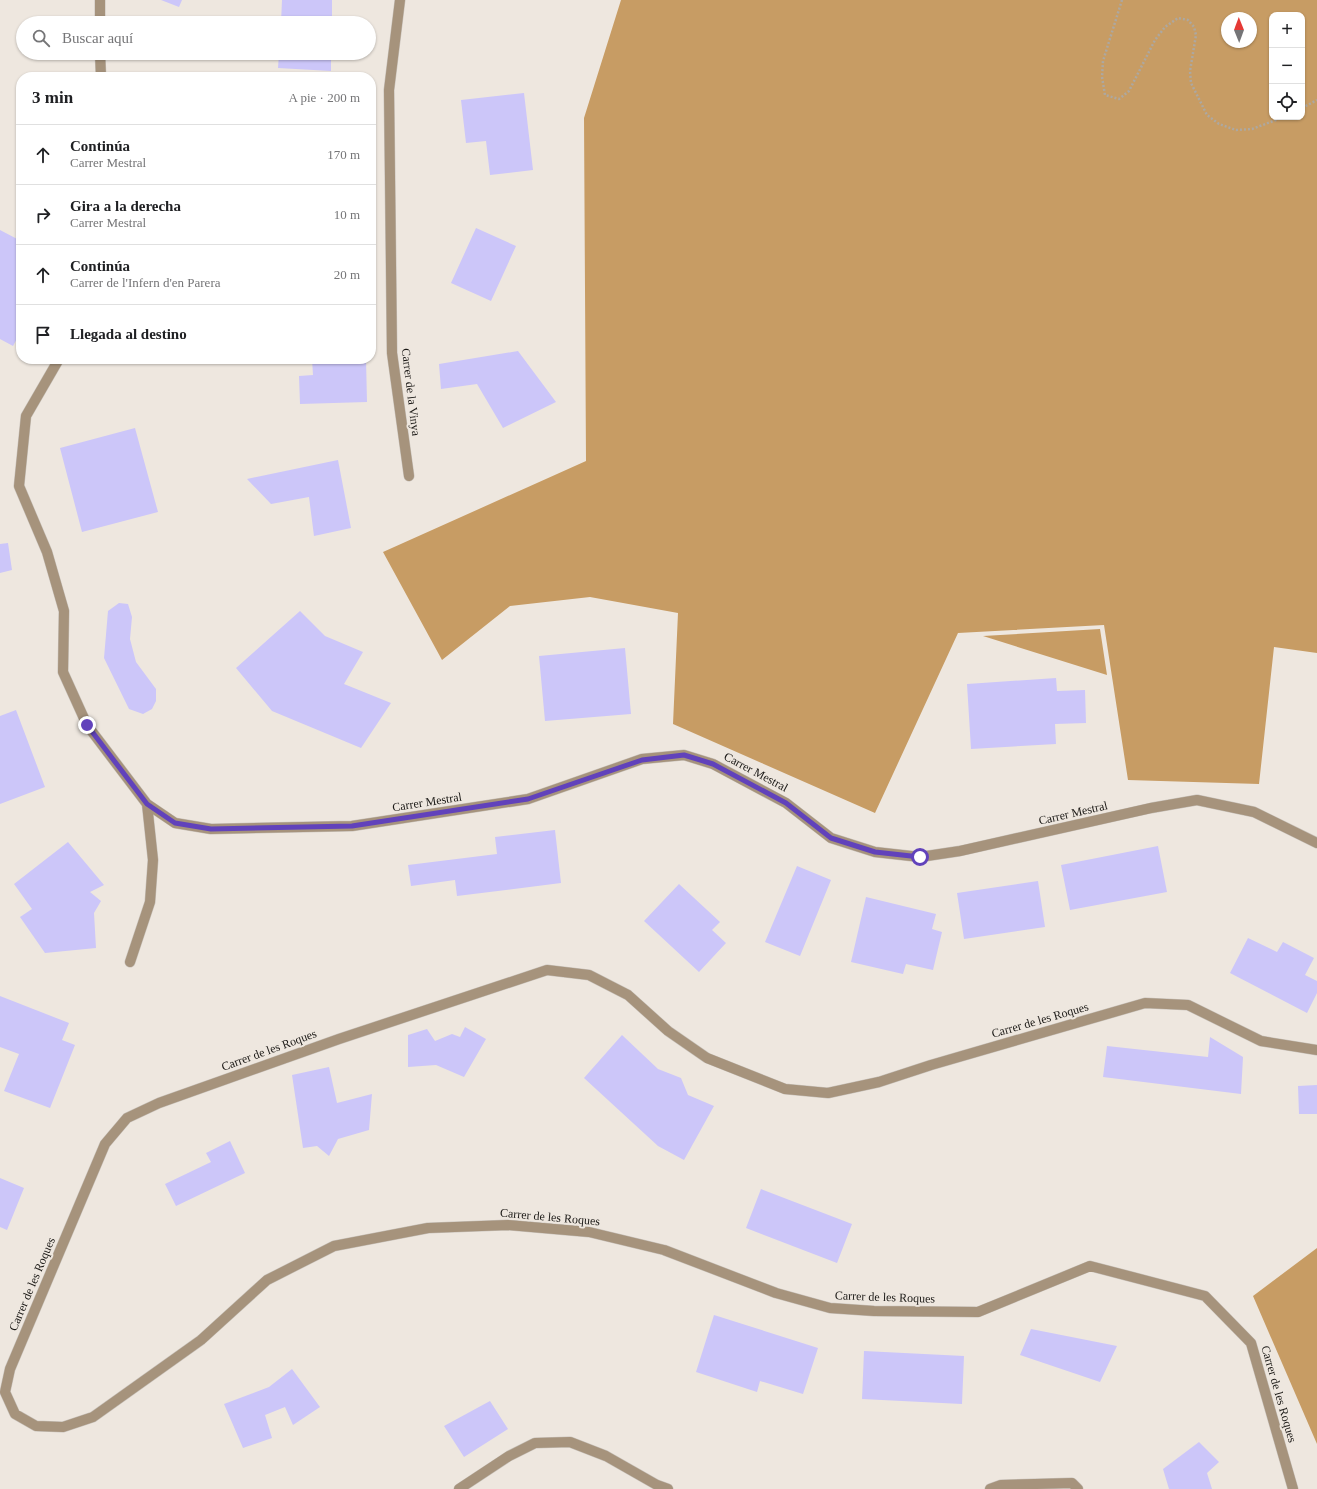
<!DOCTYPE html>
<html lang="es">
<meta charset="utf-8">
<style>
:root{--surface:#fff;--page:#f6f6f6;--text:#202124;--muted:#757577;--line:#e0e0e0}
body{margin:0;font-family:Georgia,serif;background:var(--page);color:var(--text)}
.controls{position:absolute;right:12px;top:12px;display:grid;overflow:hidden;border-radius:8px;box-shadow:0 1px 3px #0004}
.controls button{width:36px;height:36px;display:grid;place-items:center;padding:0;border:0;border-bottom:1px solid var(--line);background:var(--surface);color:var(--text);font:20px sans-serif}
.compass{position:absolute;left:1221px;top:12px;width:36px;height:36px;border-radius:50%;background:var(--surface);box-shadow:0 1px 3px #0004;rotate:359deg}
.stop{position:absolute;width:12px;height:12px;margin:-9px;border:3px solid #6142bb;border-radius:50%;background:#fff}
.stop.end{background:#6142bb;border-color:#fff;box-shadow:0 1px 4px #0008}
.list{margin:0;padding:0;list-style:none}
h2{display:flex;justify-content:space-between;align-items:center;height:52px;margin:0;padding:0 16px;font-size:17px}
h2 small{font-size:13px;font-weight:400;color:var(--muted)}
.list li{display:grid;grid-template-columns:26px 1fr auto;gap:12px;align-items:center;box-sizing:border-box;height:60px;padding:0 16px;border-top:1px solid var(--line)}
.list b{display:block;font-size:15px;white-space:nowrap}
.list p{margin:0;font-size:13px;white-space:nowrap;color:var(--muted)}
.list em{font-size:13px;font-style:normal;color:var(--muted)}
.icon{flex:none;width:22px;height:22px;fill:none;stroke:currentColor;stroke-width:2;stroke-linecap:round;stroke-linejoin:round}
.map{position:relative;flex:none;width:1317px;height:1489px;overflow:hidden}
.search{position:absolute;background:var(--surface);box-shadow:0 1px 3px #0004;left:16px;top:16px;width:360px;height:44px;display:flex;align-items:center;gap:10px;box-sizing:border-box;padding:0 14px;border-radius:22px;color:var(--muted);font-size:15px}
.panel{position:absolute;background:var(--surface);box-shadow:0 1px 3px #0004;left:16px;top:72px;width:360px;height:292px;border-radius:16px}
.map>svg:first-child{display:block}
</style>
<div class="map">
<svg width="1317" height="1489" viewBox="0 0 1317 1489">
<rect width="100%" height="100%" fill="#eee7df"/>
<path fill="#c79c64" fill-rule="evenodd" d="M621,0H1317V653L1274,647L1259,784L1128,780L1104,625L958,633L875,813L673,724L678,613L590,597L510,606L442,660L383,552L586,461L584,118ZM1272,15H1302V117H1272ZM1227,18H1251V42H1227Z
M1100,629L1107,675L983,636Z
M1317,1248V1444L1253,1296Z"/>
<path fill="#ccc6f9" d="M161,0H182L179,7Z
M282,0H332V23H281Z
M279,53H331V71L278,68Z
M524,93L533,170L490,175L486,141L466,143L461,100Z
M476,228L516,246L491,301L451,283Z
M0,230L21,241V302L18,306L21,308V331L13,346L0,339Z
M518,351L556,402L503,428L477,384L441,389L439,364Z
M312,359H366L367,402L300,404L299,376L313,375Z
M135,428L158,512L82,532L60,448Z
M338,460L351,528L314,536L309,497L271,504L247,479Z
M8,543L12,570L0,573V544Z
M119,603L128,604L132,617L130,639L136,662L156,689V701L152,709L143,714L129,709L104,658L108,611Z
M300,611L325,636L363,652L344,684L391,703L361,748L272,711L236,668Z
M625,648L631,714L545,721L539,656Z
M1056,678L1057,691L1085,690L1086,723L1055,724L1056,744L971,749L967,684Z
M16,710L45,787L0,804V716Z
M555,830L561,883L457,896L455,880L411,886L408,865L497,854L495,837Z
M68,842L104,885L90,892L101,901L94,913L96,948L45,953L20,917L32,909L14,884Z
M1158,846L1167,892L1070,910L1061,865Z
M797,866L831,880L800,956L765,942Z
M1038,881L1045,927L964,939L957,893Z
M679,884L720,922L712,930L726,943L699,972L644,921Z
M866,897L936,914L932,929L942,932L933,970L906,964L903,974L851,962Z
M1248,938L1277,952L1283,942L1314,958L1305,975L1317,981V993L1307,1013L1230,973Z
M0,996L69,1023L62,1040L75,1045L50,1108L4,1091L19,1054L0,1047Z
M465,1027L486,1039L464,1077L436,1065L408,1067V1035L427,1029L435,1041L452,1034L460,1037Z
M622,1035L658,1069L681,1078L688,1095L714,1106L684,1160L658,1146L584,1078Z
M1210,1037L1243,1057L1241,1094L1103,1077L1107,1046L1208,1057Z
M329,1067L337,1103L372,1094L369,1130L338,1139L329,1156L317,1146L303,1148L292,1075Z
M1317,1085V1114H1299L1298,1086Z
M230,1141L245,1173L176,1206L165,1184L211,1162L206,1153Z
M0,1178L24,1188L7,1230L0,1227Z
M761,1189L852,1224L837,1263L746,1228Z
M714,1315L818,1348L803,1394L760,1381L757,1392L696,1372Z
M1031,1329L1117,1346L1100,1382L1020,1355Z
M864,1351L964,1356L962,1404L862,1399Z
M292,1369L320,1407L293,1425L285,1407L265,1415L272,1438L243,1448L224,1404L269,1387Z
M490,1401L508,1429L464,1457L444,1426Z
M1199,1442L1219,1462L1207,1473L1212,1489H1169L1163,1469Z"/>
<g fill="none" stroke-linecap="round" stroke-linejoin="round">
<defs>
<path id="street" d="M100,0V23
M400,0L389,90L392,353L409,476
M100,53L101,77
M59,359L26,416L19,486L47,552L64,611L63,672L87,725L147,804L153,860L150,902L130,962
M147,804L175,823L211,829L352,826L528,799L642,759L684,755L713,764L786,803L831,838L875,852L920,857L960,851L1151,808L1197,800L1254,812L1317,843
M459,1489L509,1456L535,1443L570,1442L606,1456L657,1485L668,1489
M990,1489L1001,1485L1072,1483L1078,1489
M1293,1489L1251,1343L1205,1296L1090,1266L978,1312L874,1311L830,1308L776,1293L664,1250L589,1232L508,1225L428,1228L334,1246L267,1280L201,1340L93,1417L63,1427L36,1426L15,1414L5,1392L10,1369L105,1144L127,1118L159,1103L339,1039L547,970L589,975L628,995L668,1031L707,1058L785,1089L828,1093L879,1082L931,1065L1145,1003L1188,1005L1261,1041L1317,1050"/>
</defs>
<use href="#street" stroke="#c8c2bb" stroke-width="11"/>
<path stroke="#ada8a1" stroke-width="2.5" stroke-dasharray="2 2" stroke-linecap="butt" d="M1122,0L1103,61L1102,77L1105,95L1119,99L1129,91L1155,40L1165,27L1178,18L1188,20L1194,27L1196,35L1190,71L1191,83L1207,115L1219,124L1236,130L1252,129L1284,117
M1302,108L1317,100"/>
<use href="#street" stroke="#a6937c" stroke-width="10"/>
</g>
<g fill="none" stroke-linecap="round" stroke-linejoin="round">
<path stroke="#6142bb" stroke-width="5" d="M87,725L147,804L175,823L211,829L352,826L528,799L642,760L684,755L713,764L786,803L831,838L875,852L920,857"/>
</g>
<g text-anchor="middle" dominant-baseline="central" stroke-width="4" stroke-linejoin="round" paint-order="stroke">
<g font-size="12" fill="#1a1815" stroke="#eee7df">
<text transform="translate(411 392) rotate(83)">Carrer de la Vinya</text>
<text transform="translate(756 772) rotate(28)">Carrer Mestral</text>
<text transform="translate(427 802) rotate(-9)">Carrer Mestral</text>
<text transform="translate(1073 813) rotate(-13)">Carrer Mestral</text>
<text transform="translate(1040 1020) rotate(-16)">Carrer de les Roques</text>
<text transform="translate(269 1050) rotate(-20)">Carrer de les Roques</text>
<text transform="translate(550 1217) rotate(5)">Carrer de les Roques</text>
<text transform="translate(32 1284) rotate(-67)">Carrer de les Roques</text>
<text transform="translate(885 1297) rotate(2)">Carrer de les Roques</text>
<text transform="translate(1279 1394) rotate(74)">Carrer de les Roques</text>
</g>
</g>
</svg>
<div class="controls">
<button>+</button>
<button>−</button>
<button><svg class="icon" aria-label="locate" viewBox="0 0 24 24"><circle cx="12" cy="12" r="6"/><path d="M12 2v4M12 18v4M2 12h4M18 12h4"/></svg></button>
</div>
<svg class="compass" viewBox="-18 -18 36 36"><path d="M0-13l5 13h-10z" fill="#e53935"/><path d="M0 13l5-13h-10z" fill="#757577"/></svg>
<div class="stop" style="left:920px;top:857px"></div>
<div class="stop end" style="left:87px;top:725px"></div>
<div class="search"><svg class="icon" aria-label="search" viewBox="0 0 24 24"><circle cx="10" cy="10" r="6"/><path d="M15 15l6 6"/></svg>Buscar aquí</div>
<section class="panel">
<h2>3 min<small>A pie · 200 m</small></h2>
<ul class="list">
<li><svg class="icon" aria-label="ahead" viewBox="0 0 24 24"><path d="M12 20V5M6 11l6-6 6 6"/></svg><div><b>Continúa</b><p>Carrer Mestral</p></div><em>170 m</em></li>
<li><svg class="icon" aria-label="right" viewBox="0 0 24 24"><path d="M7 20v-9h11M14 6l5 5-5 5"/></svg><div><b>Gira a la derecha</b><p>Carrer Mestral</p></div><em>10 m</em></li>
<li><svg class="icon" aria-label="ahead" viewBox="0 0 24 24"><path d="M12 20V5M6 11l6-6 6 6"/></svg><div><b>Continúa</b><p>Carrer de l'Infern d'en Parera</p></div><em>20 m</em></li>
<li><svg class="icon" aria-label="arrive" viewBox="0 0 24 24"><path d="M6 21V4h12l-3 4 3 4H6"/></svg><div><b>Llegada al destino</b></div></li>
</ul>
</section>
</div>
